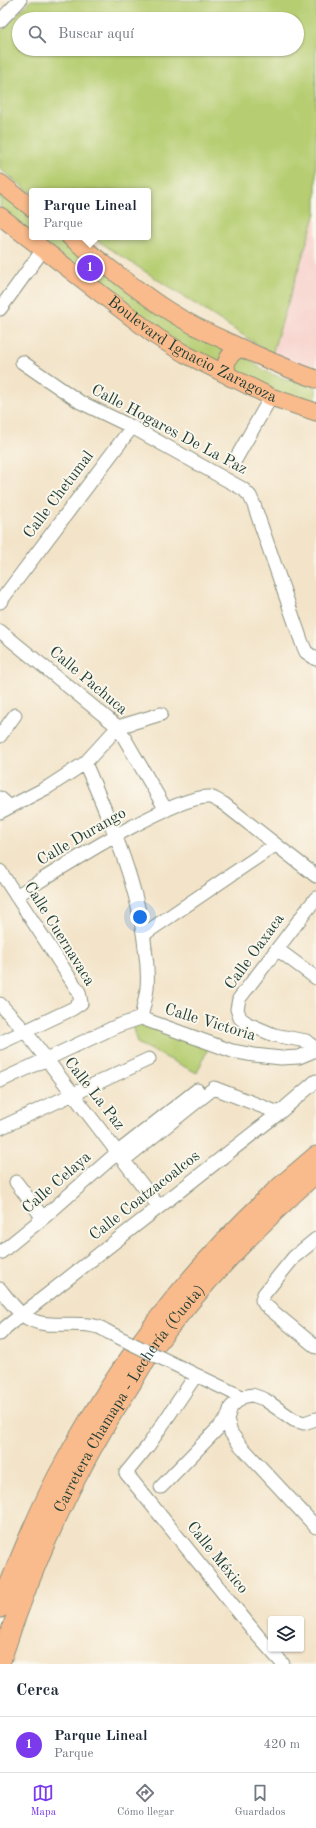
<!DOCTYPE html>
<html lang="es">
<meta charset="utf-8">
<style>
:root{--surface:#fff;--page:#f2f2f3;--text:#1f2937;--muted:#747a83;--line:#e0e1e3;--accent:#7c3aed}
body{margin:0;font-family:"Old Standard TT",serif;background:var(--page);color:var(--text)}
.controls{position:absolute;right:12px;bottom:12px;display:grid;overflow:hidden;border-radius:4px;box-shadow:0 1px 3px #0004}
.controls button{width:36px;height:36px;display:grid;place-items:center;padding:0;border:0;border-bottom:1px solid var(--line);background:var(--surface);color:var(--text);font:20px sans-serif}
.you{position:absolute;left:140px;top:917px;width:14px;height:14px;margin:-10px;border:3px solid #fff;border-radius:50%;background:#1a73e8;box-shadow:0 0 0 6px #1a73e833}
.badge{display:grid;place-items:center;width:26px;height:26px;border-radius:50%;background:var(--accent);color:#fff;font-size:13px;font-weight:700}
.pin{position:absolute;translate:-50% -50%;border:2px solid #fff;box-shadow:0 1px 4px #0006}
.popup{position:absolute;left:29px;top:188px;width:122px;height:52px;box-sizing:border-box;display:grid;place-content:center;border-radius:4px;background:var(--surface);filter:drop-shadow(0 1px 3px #0005);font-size:13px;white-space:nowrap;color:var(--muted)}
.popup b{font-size:15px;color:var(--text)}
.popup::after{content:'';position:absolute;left:50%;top:100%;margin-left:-8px;border:8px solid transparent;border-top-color:var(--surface)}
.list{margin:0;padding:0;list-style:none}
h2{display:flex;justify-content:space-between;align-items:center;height:52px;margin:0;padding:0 16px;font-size:17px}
h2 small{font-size:13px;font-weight:400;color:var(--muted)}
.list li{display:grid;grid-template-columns:26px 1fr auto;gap:12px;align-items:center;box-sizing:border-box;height:56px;padding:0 16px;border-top:1px solid var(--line)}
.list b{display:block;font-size:15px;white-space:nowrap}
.list p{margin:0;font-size:13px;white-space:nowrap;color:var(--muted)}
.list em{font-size:13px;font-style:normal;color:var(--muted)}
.icon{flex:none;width:22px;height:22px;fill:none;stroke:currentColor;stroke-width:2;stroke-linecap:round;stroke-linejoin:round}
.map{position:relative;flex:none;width:316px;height:1664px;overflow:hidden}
.search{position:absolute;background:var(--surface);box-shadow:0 1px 3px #0004;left:12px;right:12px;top:12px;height:44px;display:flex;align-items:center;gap:10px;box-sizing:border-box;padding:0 14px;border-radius:22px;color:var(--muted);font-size:15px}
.sheet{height:108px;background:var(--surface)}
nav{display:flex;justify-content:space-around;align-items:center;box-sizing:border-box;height:56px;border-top:1px solid var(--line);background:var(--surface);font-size:11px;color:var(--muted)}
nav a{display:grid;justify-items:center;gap:2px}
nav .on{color:var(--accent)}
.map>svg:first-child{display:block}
</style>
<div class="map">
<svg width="316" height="1664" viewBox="0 0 316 1664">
<rect width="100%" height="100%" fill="#fbf7ec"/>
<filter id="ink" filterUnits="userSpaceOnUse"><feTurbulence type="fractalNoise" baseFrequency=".025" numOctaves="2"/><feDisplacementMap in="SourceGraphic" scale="8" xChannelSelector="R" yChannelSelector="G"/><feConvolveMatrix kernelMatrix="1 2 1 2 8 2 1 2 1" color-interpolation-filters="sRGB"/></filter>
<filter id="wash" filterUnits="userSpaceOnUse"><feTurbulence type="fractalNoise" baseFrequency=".012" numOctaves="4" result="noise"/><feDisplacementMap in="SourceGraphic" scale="16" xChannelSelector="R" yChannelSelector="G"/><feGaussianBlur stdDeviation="0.9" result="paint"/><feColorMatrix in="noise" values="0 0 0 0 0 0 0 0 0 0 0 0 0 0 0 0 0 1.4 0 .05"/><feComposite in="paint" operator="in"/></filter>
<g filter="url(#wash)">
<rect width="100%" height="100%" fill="#f3e4c9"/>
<path fill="#f7d0cb" d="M316,213V366L294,362L272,354Z"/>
<path fill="#b6cd71" stroke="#6a8552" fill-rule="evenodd" d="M31,0H316V213L272,354L92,237H148V191H32V194L0,169V32ZM19,19H297V49H19Z
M0,188L32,213V234L0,207Z
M36,237H63L233,347L220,367L171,339Z
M233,352L250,359L257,366L269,373L287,380L316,386V403L284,396L229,370Z
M141,1020L209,1046L197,1073L137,1043L132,1025Z"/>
</g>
<g filter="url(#ink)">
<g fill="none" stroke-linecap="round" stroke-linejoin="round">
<defs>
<path id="minor" d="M0,21L20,0
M0,309L42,251
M22,362L80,402L132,427L243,489L250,496L254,505L302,643L306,652L316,659
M234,462L271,397
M0,602L132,427
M0,631L118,727L166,810
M0,736L15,715
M85,763C111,823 138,883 145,948C147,961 148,975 147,988C146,998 143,1008 141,1018
M0,798L9,806
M0,812L48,787L85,763L118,727L161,714
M0,871L79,992L81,1003L72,1009L0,1043
M16,896C52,874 174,794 210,797C214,798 220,802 224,804L316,876
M316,898L239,999L237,1009L240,1018L248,1024L274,1035L306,1041L316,1049
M144,934L275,845
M277,949L316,978
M0,1004L25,1031L159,1207
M141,1018L232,1051L254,1055L281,1058L299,1057L316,1050
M0,1081L117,1026L141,1018
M0,1128L149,1059
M124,1160L214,1088L279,1113
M16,1182L43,1218
M316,1239L294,1257L264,1294L262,1300L265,1305L316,1347
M0,1253L43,1218L118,1152L197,1090
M0,1289C7,1298 14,1308 23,1315C44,1332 75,1319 98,1327C102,1328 106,1331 110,1333
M0,1334L6,1327L279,1113L316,1081
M192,1373L242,1397L252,1395L264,1399L294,1420L304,1423L316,1419
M196,1375L148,1446L126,1473L258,1636L283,1664
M227,1419L231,1433L240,1445L316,1527
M161,1487L227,1419L231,1407L242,1397"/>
<g id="major">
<path d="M0,183L32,208"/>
<path id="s1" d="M0,216L157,337L185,354L271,397L316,412"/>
<path d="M70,237C102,262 133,288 167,310C186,322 206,332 226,341C256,355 285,368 316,379"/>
<path d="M231,378L227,373C224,360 230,353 241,348"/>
</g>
<g id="highway">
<path d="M0,1608C18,1563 36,1517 58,1475C113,1371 185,1276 270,1196C285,1182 301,1169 316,1156"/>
<path id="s2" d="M0,1663C32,1564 74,1470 131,1384C139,1370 148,1356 157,1343C204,1281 258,1225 316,1173"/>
</g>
</defs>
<use href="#minor" stroke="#89907e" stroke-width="15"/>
<use href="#major" stroke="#89907e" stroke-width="19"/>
<use href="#highway" stroke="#89907e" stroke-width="21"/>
<use href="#minor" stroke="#fff" stroke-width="13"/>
<use href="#major" stroke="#fabb8c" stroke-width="17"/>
<use href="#highway" stroke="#fabb8c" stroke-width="19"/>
<defs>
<path id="minor-bridge" d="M110,1333L192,1373"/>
</defs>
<use href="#minor-bridge" stroke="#89907e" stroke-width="15" stroke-linecap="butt"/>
<use href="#minor-bridge" stroke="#fff" stroke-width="13"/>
</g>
</g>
<g text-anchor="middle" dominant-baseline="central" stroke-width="4" stroke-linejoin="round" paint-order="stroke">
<g font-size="16" fill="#1f3d34" stroke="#fbf7ec">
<text stroke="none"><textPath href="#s1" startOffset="235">Boulevard Ignacio Zaragoza</textPath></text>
<text transform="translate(169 430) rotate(28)">Calle Hogares De La Paz</text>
<text transform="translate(59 495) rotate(-53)">Calle Chetumal</text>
<text transform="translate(88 681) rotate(40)">Calle Pachuca</text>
<text transform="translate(82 837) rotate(-30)">Calle Durango</text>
<text transform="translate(59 934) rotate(58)">Calle Cuernavaca</text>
<text transform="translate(255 952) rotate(-54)">Calle Oaxaca</text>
<text transform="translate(210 1023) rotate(17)">Calle Victoria</text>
<text transform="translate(94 1094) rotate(52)">Calle La Paz</text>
<text transform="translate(57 1183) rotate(-41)">Calle Celaya</text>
<text transform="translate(145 1196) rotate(-38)">Calle Coatzacoalcos</text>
<text stroke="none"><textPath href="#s2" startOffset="296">Carretera Chamapa - Lechería (Cuota)</textPath></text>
<text transform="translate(217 1558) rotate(51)">Calle México</text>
</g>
</g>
</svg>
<div class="controls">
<button><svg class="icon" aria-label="layers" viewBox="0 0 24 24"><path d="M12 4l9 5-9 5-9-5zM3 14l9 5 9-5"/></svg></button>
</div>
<div class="you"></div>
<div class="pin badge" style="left:90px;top:268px">1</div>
<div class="popup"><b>Parque Lineal</b>Parque</div>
<div class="search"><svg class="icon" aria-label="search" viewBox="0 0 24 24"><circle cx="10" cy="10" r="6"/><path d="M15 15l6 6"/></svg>Buscar aquí</div>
</div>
<section class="sheet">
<h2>Cerca<small></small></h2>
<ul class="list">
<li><span class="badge">1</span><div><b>Parque Lineal</b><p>Parque</p></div><em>420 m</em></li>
</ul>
</section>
<nav>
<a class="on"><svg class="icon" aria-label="map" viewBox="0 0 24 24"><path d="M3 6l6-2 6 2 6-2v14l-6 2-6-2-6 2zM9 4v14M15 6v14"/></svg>Mapa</a>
<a><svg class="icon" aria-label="directions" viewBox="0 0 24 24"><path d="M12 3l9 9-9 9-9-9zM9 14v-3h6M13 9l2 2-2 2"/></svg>Cómo llegar</a>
<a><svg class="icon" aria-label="saved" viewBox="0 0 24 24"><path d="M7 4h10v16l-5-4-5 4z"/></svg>Guardados</a>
</nav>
